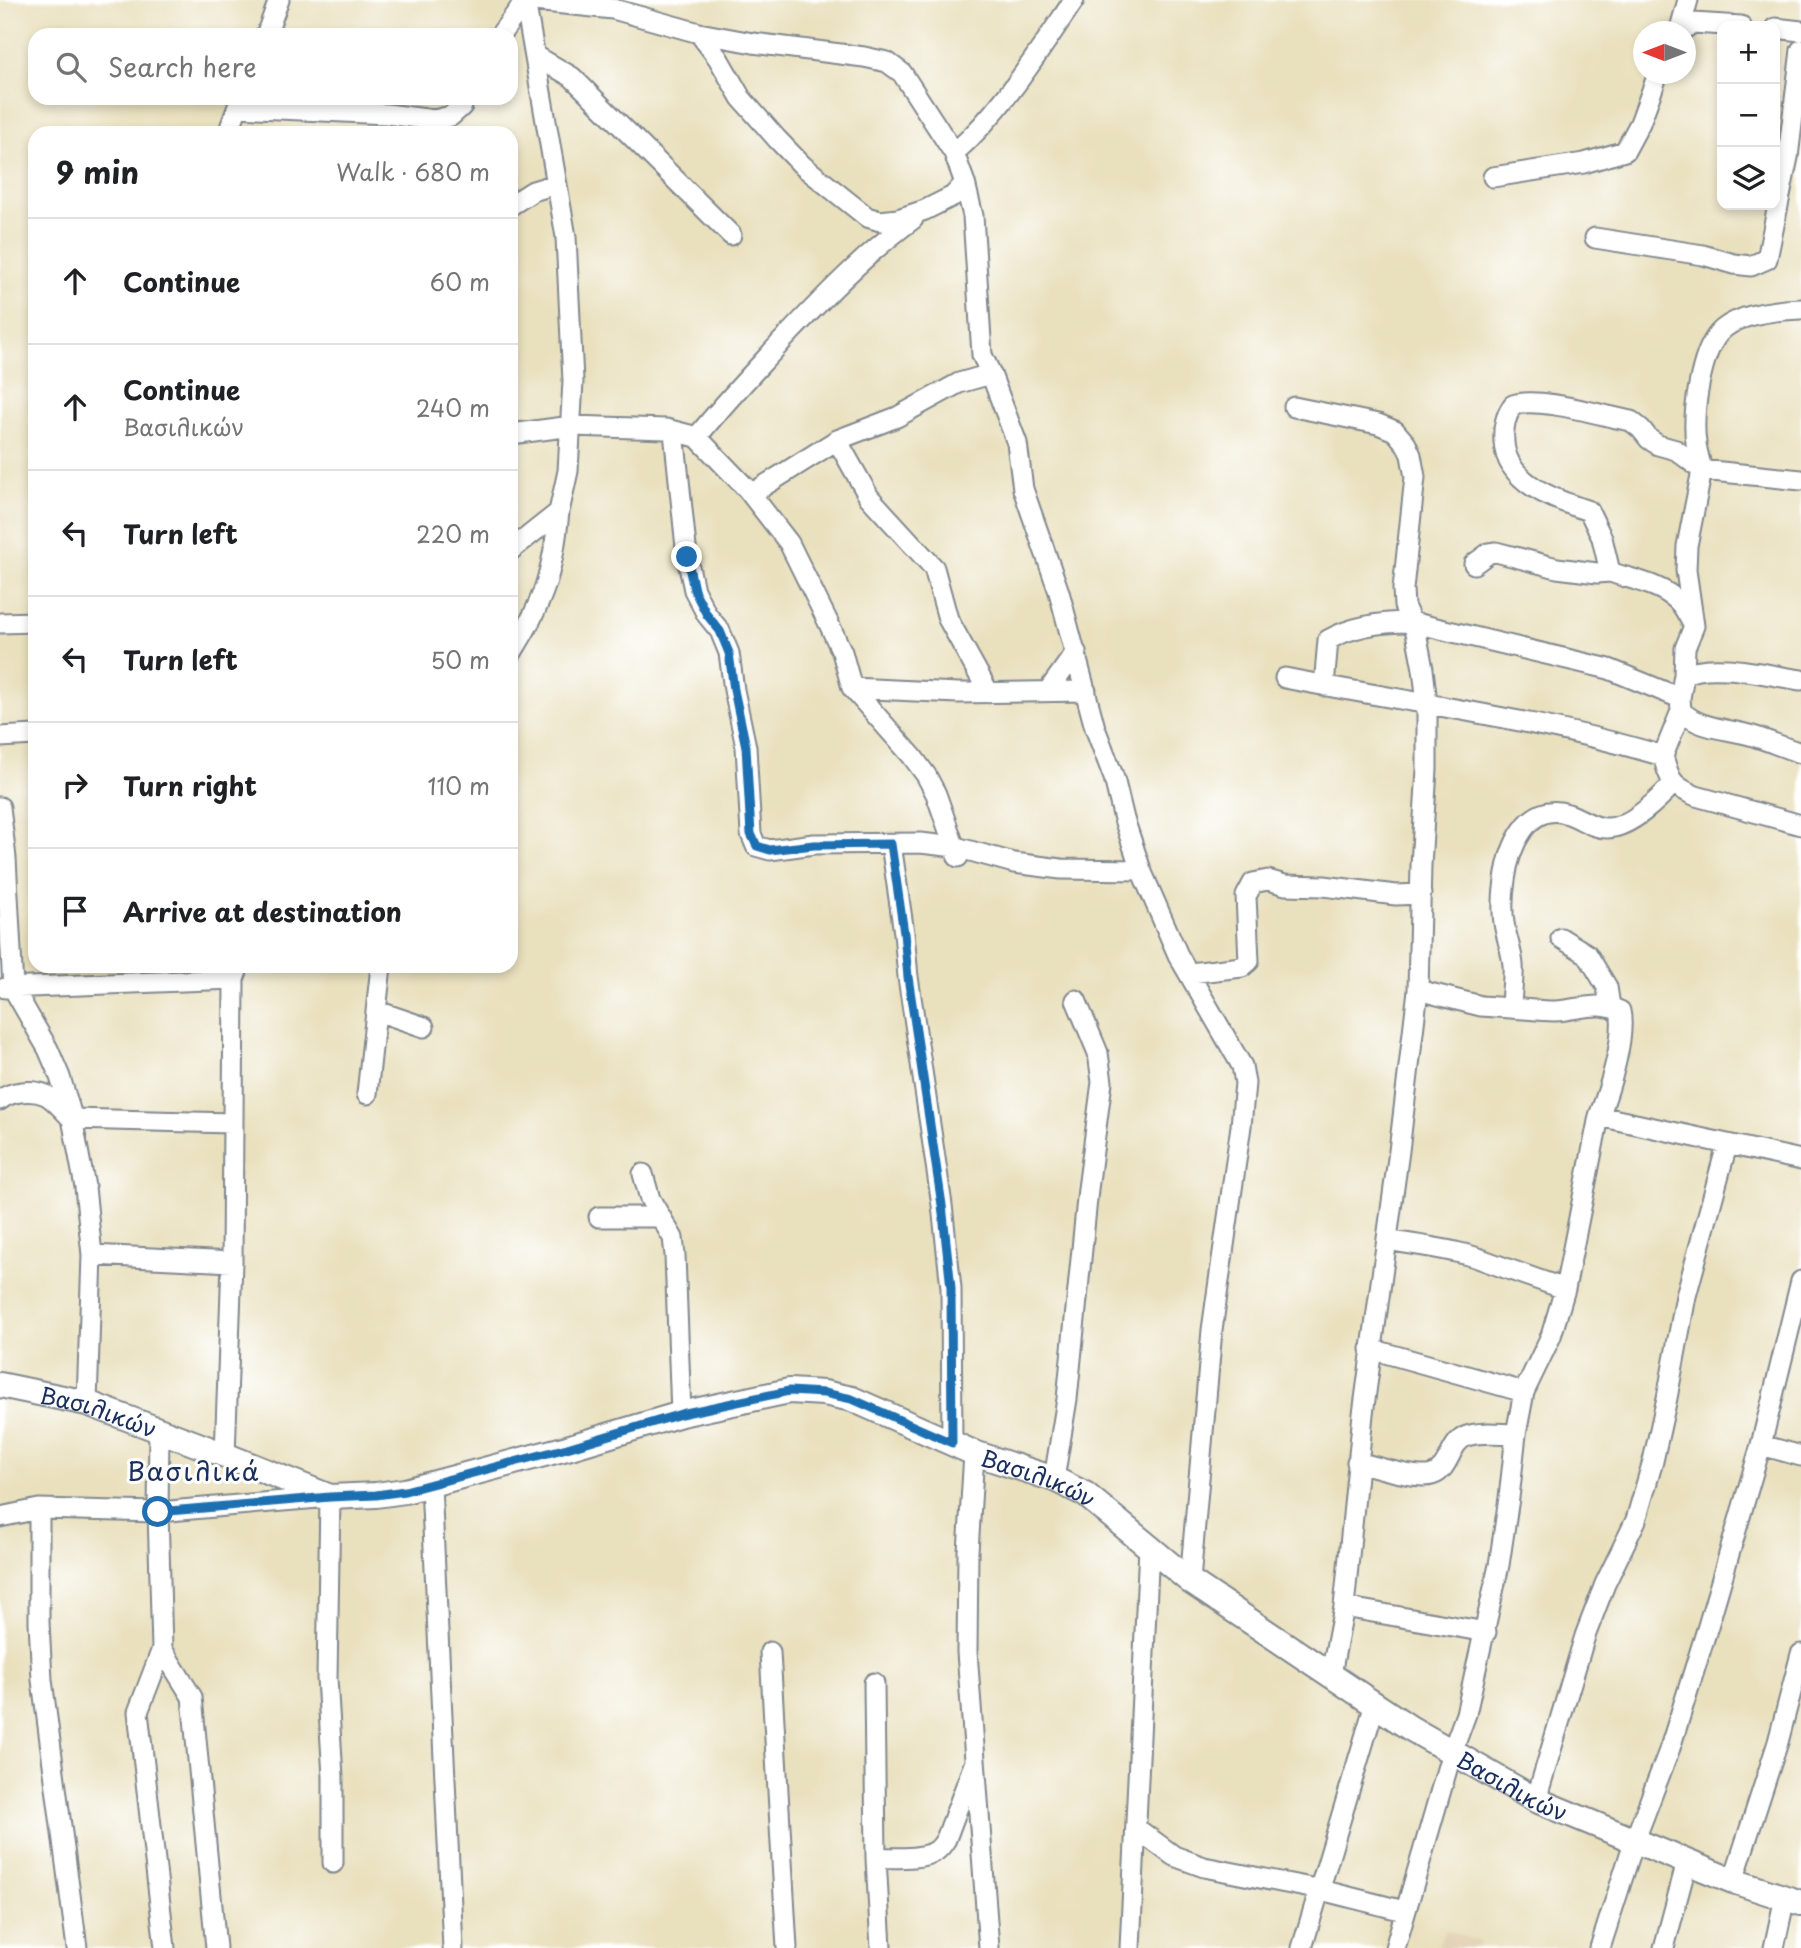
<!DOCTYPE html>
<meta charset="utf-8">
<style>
:root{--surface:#fff;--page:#f2f2f2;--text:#202124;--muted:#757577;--line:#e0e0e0}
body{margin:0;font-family:"Playpen Sans",sans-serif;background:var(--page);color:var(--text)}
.controls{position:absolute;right:21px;top:21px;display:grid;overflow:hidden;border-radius:14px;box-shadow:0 4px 10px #0003}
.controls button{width:63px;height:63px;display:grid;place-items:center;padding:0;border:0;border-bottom:2px solid var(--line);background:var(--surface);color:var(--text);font:35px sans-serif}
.compass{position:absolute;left:1633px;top:21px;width:63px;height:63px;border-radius:50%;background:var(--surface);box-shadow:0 4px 10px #0003;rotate:270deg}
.stop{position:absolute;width:21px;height:21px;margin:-16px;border:5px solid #1f6fb2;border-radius:50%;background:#fff}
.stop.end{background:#1f6fb2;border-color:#fff;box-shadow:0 2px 7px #0008}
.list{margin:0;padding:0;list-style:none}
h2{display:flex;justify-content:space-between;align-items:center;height:91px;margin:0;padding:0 28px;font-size:30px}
h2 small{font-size:23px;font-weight:400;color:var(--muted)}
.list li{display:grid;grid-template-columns:46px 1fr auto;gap:21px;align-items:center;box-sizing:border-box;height:126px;padding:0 28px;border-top:2px solid var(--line)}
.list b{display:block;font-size:26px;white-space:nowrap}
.list p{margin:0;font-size:23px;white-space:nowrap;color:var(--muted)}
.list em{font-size:23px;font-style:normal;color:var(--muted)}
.icon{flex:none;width:38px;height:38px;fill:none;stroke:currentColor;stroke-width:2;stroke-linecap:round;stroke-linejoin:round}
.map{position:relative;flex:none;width:1801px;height:1948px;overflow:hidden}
.search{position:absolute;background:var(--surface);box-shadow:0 4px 10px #0003;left:28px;top:28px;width:490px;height:77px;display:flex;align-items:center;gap:18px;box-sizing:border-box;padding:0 24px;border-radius:21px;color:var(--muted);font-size:26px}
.panel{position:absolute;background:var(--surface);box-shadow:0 4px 10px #0003;left:28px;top:126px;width:490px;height:847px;border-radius:21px}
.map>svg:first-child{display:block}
</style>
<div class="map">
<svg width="1801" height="1948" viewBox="0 0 1801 1948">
<rect width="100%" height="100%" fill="#fff"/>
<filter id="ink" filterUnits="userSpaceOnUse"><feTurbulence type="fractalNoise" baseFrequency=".0143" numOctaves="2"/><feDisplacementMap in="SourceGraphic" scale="14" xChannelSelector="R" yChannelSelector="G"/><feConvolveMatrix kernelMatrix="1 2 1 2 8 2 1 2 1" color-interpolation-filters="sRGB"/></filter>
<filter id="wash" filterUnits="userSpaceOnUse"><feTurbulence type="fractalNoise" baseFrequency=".00686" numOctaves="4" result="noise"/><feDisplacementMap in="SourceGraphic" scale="28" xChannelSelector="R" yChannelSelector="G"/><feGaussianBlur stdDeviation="1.57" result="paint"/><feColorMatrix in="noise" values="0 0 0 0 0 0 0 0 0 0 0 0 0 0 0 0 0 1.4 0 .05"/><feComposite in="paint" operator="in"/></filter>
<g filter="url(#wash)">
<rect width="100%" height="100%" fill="#e9e0bd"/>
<path fill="#e2d2b6" d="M1445,1930L1480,1942L1478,1948H1437Z"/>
</g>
<g filter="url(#ink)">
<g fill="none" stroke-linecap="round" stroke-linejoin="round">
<defs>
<path id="minor" d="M524,0L613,9L699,33L753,43L864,57L887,62L902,73L954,153L965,183L973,216L982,355L991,374L1017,443L1023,489L1059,592L1095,728L1114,778L1124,819L1141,870L1178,955L1242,1066L1245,1083L1241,1126L1212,1330L1190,1581
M1775,28L1801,31
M1679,32L1688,0
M1680,32L1693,23L1741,26
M699,33L718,58L741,98L777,139L803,166L867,217L880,221L898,219L925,210L953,196L965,183
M266,35L279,0
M500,35L526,0
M536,56L572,77L731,235
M238,107L387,114L434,120L451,116L462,106L465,98
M228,133L241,98
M954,153C1002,111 1038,53 1074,0
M1493,177L1584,163L1625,151L1640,123L1658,74
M511,205L533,191L556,184
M1595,238L1703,255L1734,264L1751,266L1767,259L1788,157L1801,50
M1294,407L1378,424L1395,431L1406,444L1411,455L1415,477L1403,589L1404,606L1416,632L1423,669L1427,703V769L1421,865L1418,990L1399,1151L1363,1414L1344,1607L1331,1674
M674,432L687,557L694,590L707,615L720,631L729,653L734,690L746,747L751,834L756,846L770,850L814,844L920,843L956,847L1014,863L1061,869L1141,870
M511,434L572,426L666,429L697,437L747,489L789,543L829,624L842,652L852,688L912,756L926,775L936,794L958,857
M697,437C724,403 754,372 783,340C824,297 864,255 913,219
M837,440L869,497L934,568L948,619L989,693
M1702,470C1700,461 1697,452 1696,443C1692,415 1700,355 1719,333C1736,314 1777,310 1801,309
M751,494L837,440L897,417L959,383L991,374
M511,550L559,512L568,471L573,381L566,237L525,0
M1474,564L1489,553L1496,552L1557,568L1597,573L1610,572
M0,623L35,622
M1694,626C1689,618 1685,608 1679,602C1661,584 1633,580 1610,572L1602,538L1589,511C1555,500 1506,483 1504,442C1503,427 1505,417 1513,405C1537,396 1604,416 1631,421L1641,429L1649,439L1658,445L1676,450L1702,470
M511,654C544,602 553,572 559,512
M1684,675L1685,648L1694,626L1686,570L1687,546L1702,470L1801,480
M1285,678C1411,703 1540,719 1663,756
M1801,680C1771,676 1710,660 1684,675L1680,698L1681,711L1663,756C1670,781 1672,786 1696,796L1801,825
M1324,686L1328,640C1352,626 1383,622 1411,622L1609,669L1680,698
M852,688L958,693L1086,691
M1048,691L1076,652
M1681,711C1701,730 1727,728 1753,736C1769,741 1785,748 1801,753
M0,737L35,735
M1673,784C1658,800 1631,827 1608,828C1594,829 1581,818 1568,814C1528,800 1509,848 1505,880C1503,893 1502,910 1504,923C1506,937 1512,951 1513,965C1514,979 1511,994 1511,1008C1525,1009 1540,1011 1555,1011C1578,1010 1598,1000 1620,1011C1626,1036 1609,1091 1599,1116L1801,1160
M0,807L6,858L13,988L48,1049L60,1077L71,1113L85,1187L92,1255L87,1403
M891,844L904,933L908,977L942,1205L951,1288L952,1443
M1561,938L1587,954L1607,987L1610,1006
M1190,973L1242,967L1249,961L1246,896L1253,883L1268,880L1285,885L1324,886L1396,895L1421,894
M5,988L234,979
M1418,990L1481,1006L1511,1008
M377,1011L424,1027
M367,1094L381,966
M0,1100C11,1091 33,1089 46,1095C55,1100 64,1111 72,1119L232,1123
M643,1174L650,1199L673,1238L675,1255L681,1414
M599,1217H661
M1387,1240C1414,1245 1452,1249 1478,1258C1507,1269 1536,1279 1565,1289
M92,1255L232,1262
M1371,1349L1524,1392
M159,1432L158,1512L162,1649L138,1712L165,1948
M1761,1445L1801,1456
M974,1453L968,1552L967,1652L989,1948
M225,1455L232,1262L234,979L239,966
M1357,1462C1375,1466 1416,1480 1432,1475C1451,1469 1449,1442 1467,1436C1481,1431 1501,1434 1516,1434
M1054,1479L1067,1399L1088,1189L1102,1082L1098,1053L1076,1000
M431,1485L453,1948
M39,1509V1622L42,1680L77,1948
M0,1517L39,1509L158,1512L330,1497L327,1678L333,1777V1863
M1344,1607L1486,1632
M162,1649L192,1697L216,1948
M770,1652L787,1948
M874,1683L876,1858L881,1948
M1536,1800L1585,1636L1605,1584L1636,1520L1653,1461L1667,1398L1686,1296L1727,1145
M1136,1828L1174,1856L1204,1867L1321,1890L1404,1911
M876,1858C893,1857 918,1860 934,1852C939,1850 943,1844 946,1839L974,1764
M1733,1881L1778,1742L1801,1654
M1130,1948L1149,1547
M1302,1948L1375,1704
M1395,1948L1452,1752L1466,1714L1499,1565L1509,1498L1516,1434L1524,1392L1551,1336L1565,1289L1599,1116
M1600,1948L1634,1842L1670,1748L1708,1626L1761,1445L1801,1281
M1664,1948L1687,1862
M1774,1948L1785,1897"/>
<g id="tertiary">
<path id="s1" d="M0,1385L87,1403L225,1455L330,1497L376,1495L405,1491L567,1448L681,1414L789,1391L824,1393L852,1399L974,1453L1054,1479L1085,1494L1190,1581L1410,1728L1536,1800L1733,1881L1801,1903"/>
</g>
</defs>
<use href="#minor" stroke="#82888e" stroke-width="23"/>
<use href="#tertiary" stroke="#82888e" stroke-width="28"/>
<use href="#minor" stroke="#fff" stroke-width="19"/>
<use href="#tertiary" stroke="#fff" stroke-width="24"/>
</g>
</g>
<g fill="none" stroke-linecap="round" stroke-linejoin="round" filter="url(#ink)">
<path stroke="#1f6fb2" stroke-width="9" d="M158,1512L330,1497L376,1495L405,1491L567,1448L681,1414L789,1391L824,1393L852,1399L952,1443L951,1288L942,1205L908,977L904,933L891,844L814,845L770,850L757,846L751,834L746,747L734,690L729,653L720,631L707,615L694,590L687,557"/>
</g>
<g text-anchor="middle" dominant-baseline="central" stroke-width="6" stroke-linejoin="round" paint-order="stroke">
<g font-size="23" fill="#1b2f5e" stroke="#fff">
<text stroke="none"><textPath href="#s1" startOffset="102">Βασιλικών</textPath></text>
<text stroke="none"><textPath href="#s1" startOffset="1088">Βασιλικών</textPath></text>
<text stroke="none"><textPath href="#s1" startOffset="1656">Βασιλικών</textPath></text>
</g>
<g font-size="26" letter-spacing="2" fill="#1b2f5e" stroke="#fff">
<text x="194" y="1470">Βασιλικά</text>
</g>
</g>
</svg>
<div class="controls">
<button>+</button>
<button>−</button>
<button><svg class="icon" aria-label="layers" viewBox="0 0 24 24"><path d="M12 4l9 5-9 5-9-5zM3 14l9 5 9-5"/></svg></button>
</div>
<svg class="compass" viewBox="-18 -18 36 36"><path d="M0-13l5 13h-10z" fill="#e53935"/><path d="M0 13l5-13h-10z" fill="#757577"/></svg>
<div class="stop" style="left:158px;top:1512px"></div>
<div class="stop end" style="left:687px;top:557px"></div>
<div class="search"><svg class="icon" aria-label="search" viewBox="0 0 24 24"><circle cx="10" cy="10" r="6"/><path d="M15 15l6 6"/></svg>Search here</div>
<section class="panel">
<h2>9 min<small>Walk · 680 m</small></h2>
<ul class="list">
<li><svg class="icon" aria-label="ahead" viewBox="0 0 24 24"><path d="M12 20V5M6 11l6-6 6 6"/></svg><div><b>Continue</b></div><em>60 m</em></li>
<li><svg class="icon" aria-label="ahead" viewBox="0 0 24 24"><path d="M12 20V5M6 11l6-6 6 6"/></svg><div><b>Continue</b><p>Βασιλικών</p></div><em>240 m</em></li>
<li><svg class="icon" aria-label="left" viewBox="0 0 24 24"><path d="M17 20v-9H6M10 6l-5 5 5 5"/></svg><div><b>Turn left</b></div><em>220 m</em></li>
<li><svg class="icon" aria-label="left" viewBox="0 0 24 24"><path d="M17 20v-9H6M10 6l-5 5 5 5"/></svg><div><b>Turn left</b></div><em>50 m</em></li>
<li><svg class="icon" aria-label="right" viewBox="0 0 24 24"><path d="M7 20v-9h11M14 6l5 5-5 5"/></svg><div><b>Turn right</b></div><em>110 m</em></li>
<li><svg class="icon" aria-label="arrive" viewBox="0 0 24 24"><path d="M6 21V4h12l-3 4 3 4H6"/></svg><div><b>Arrive at destination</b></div></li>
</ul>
</section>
</div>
